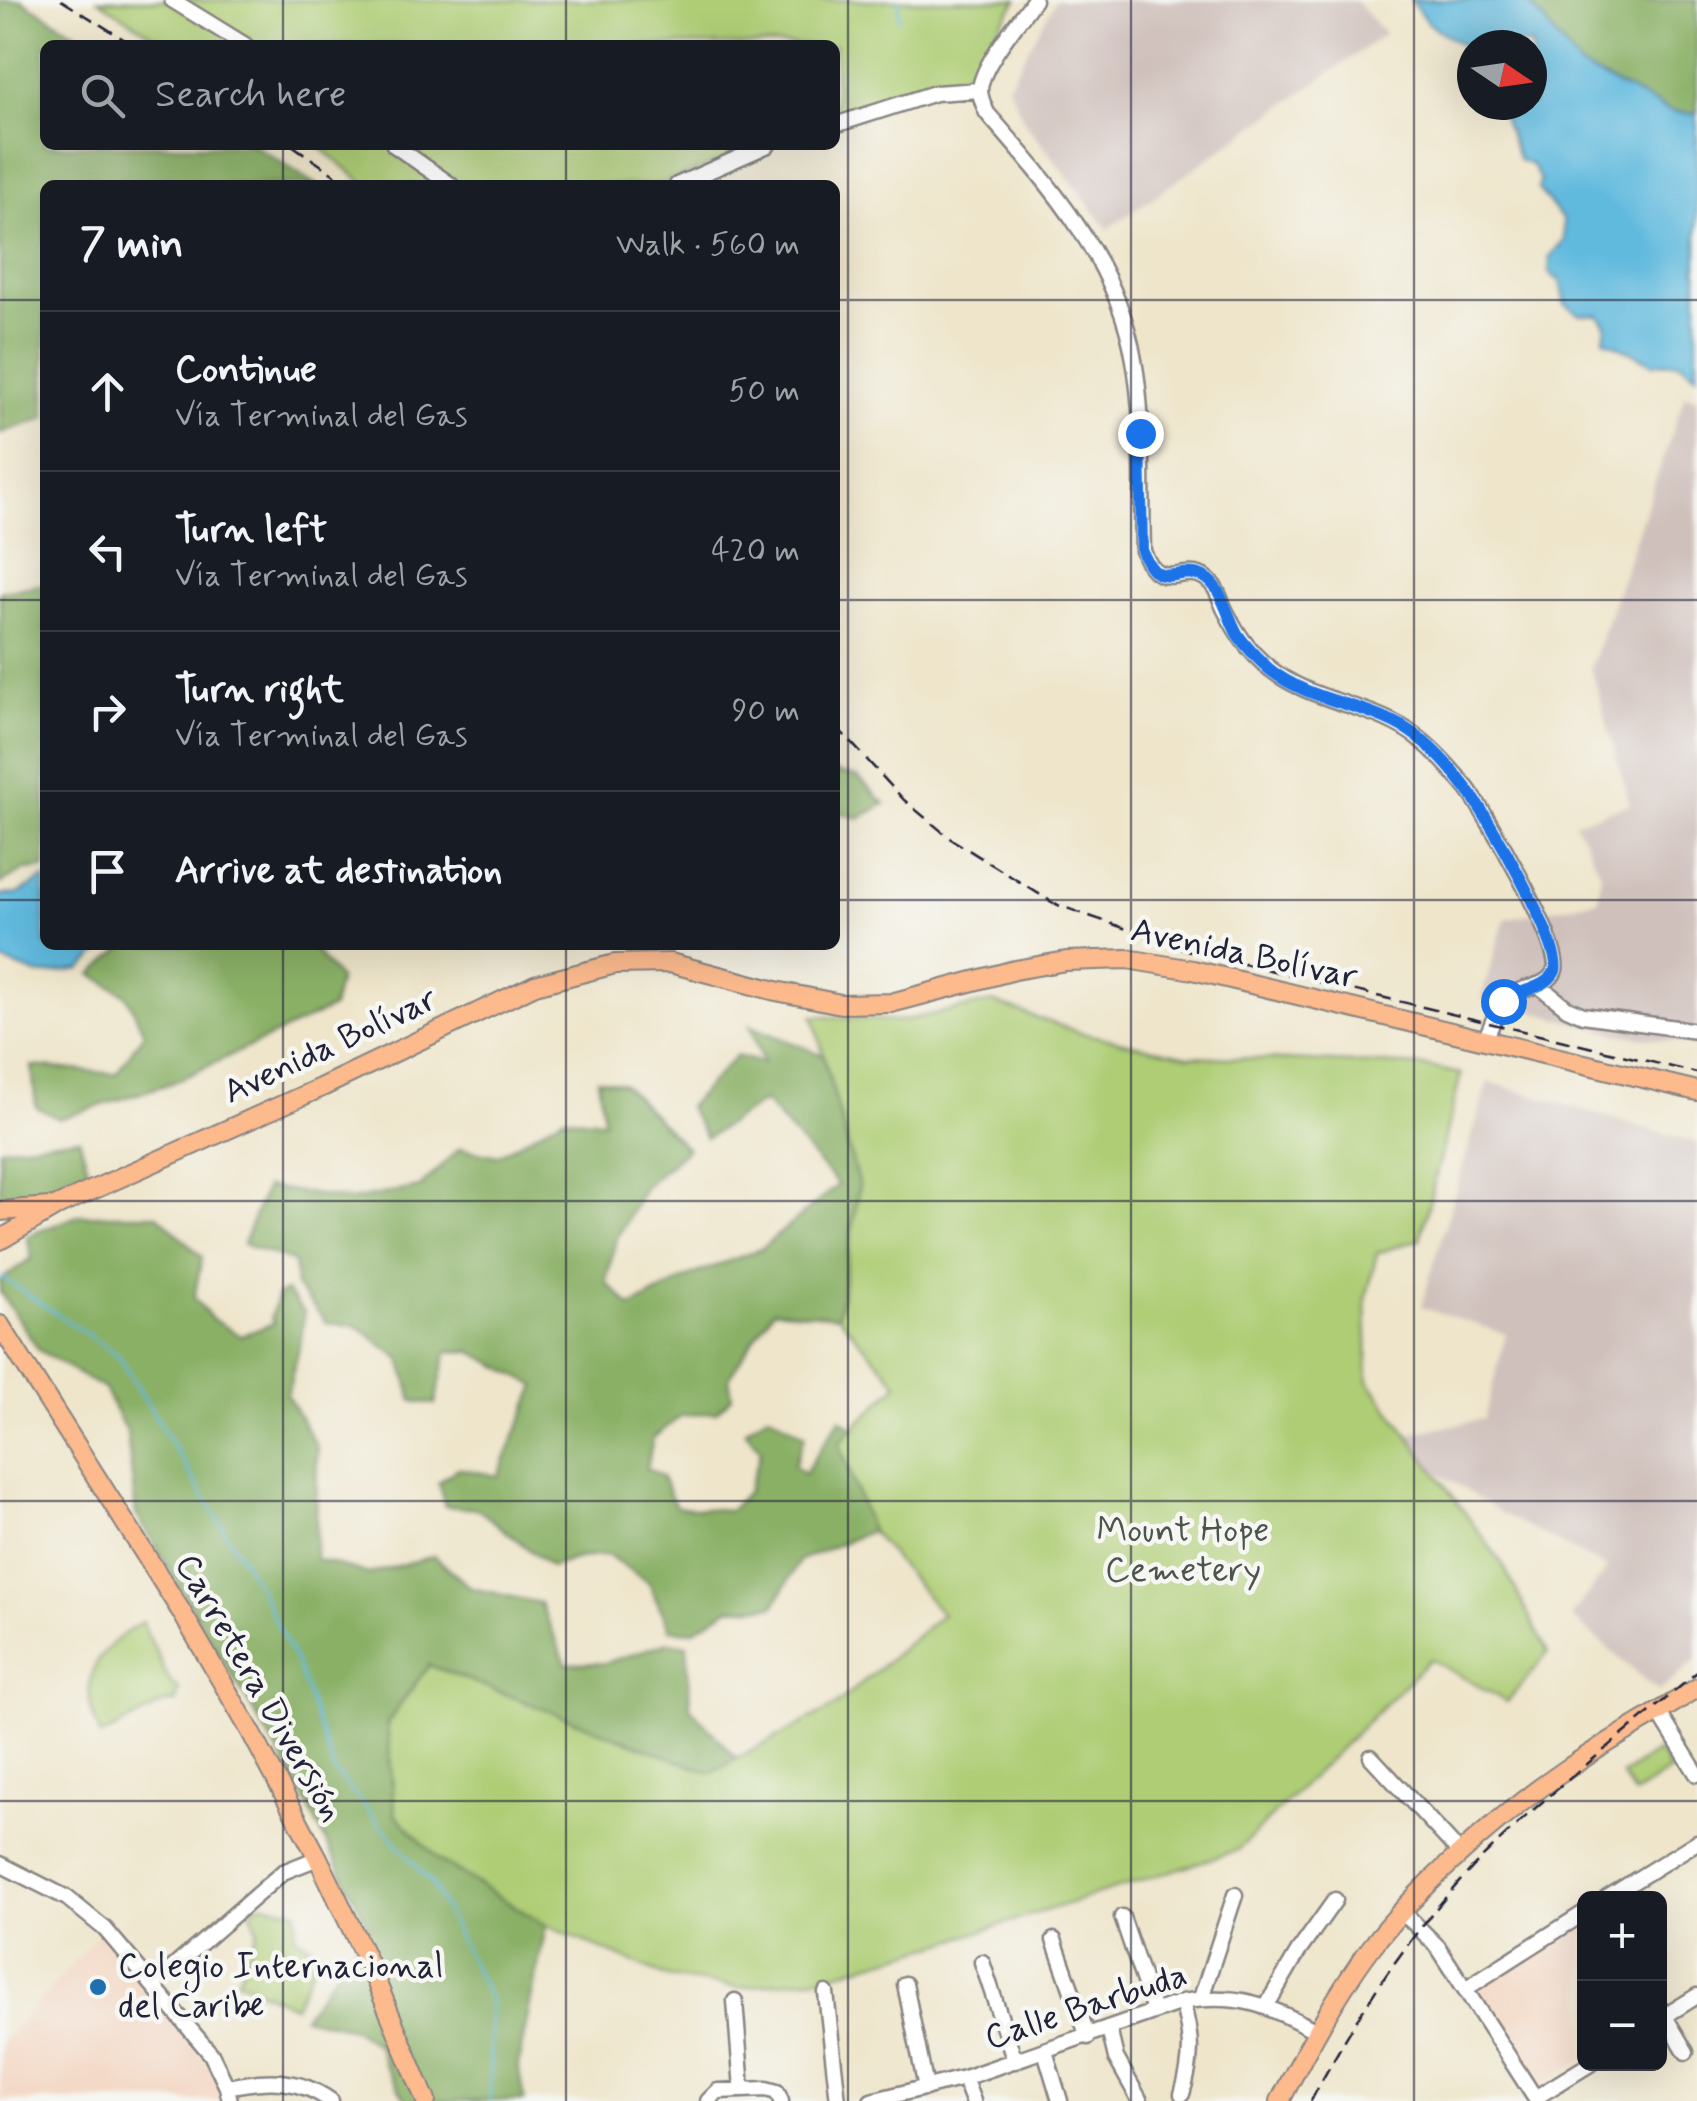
<!DOCTYPE html>
<meta charset="utf-8">
<style>
:root{--surface:#171b24;--page:#242831;--text:#f1f3f6;--muted:#9ea1a6;--line:#363941}
body{margin:0;font-family:Mynerve,sans-serif;background:var(--page);color:var(--text)}
.controls{position:absolute;right:30px;bottom:30px;display:grid;overflow:hidden;border-radius:15px;box-shadow:0 10px 40px #0002}
.controls button{width:90px;height:90px;display:grid;place-items:center;padding:0;border:0;border-bottom:2px solid var(--line);background:var(--surface);color:var(--text);font:50px sans-serif}
.compass{position:absolute;left:1457px;top:30px;width:90px;height:90px;border-radius:50%;background:var(--surface);box-shadow:0 10px 40px #0002;rotate:103deg}
.stop{position:absolute;width:30px;height:30px;margin:-22px;border:8px solid #1a73e8;border-radius:50%;background:#fff}
.stop.end{background:#1a73e8;border-color:#fff;box-shadow:0 2px 10px #0008}
.list{margin:0;padding:0;list-style:none}
h2{display:flex;justify-content:space-between;align-items:center;height:130px;margin:0;padding:0 40px;font-size:42px}
h2 small{font-size:32px;font-weight:400;color:var(--muted)}
.list li{display:grid;grid-template-columns:65px 1fr auto;gap:30px;align-items:center;box-sizing:border-box;height:160px;padding:0 40px;border-top:2px solid var(--line)}
.list b{display:block;font-size:38px;white-space:nowrap}
.list p{margin:0;font-size:32px;white-space:nowrap;color:var(--muted)}
.list em{font-size:32px;font-style:normal;color:var(--muted)}
.icon{flex:none;width:55px;height:55px;fill:none;stroke:currentColor;stroke-width:2;stroke-linecap:round;stroke-linejoin:round}
.map{position:relative;flex:none;width:1697px;height:2101px;overflow:hidden}
.search{position:absolute;background:var(--surface);box-shadow:0 10px 40px #0002;left:40px;top:40px;width:800px;height:110px;display:flex;align-items:center;gap:25px;box-sizing:border-box;padding:0 35px;border-radius:15px;color:var(--muted);font-size:38px}
.panel{position:absolute;background:var(--surface);box-shadow:0 10px 40px #0002;left:40px;top:180px;width:800px;height:770px;border-radius:15px}
.map>svg:first-child{display:block}
</style>
<div class="map">
<svg width="1697" height="2101" viewBox="0 0 1697 2101">
<rect width="100%" height="100%" fill="#f6f6f2"/>
<filter id="ink" filterUnits="userSpaceOnUse"><feTurbulence type="fractalNoise" baseFrequency=".01" numOctaves="2"/><feDisplacementMap in="SourceGraphic" scale="20" xChannelSelector="R" yChannelSelector="G"/><feConvolveMatrix kernelMatrix="1 2 1 2 8 2 1 2 1" color-interpolation-filters="sRGB"/></filter>
<filter id="wash" filterUnits="userSpaceOnUse"><feTurbulence type="fractalNoise" baseFrequency=".0048" numOctaves="4" result="noise"/><feDisplacementMap in="SourceGraphic" scale="40" xChannelSelector="R" yChannelSelector="G"/><feGaussianBlur stdDeviation="2.25" result="paint"/><feColorMatrix in="noise" values="0 0 0 0 0 0 0 0 0 0 0 0 0 0 0 0 0 1.4 0 .05"/><feComposite in="paint" operator="in"/></filter>
<g filter="url(#wash)">
<rect width="100%" height="100%" fill="#eee5ca"/>
<path fill="#f3d4bf" d="M1584,1921V2059L1536,2088L1474,1991Z
M99,1934L189,2040L218,2080L221,2101H0V2045Z"/>
<path fill="#cfc0bb" d="M1056,0H1355L1385,34L1108,229L1024,121L1008,85Z
M1685,395L1697,399V1045L1618,1034L1481,998L1505,919L1598,900L1601,873L1575,822L1630,804L1591,667Z
M1488,1082L1697,1143V1659L1659,1692L1571,1617L1607,1568L1505,1515L1437,1472L1408,1434L1484,1419L1506,1334L1421,1307Z"/>
<path fill="#aecd75" stroke="#687858" stroke-width="2.5" d="M98,0H1017L968,73L835,121V45H168Z
M318,145H767L657,185H366Z
M992,1002L1081,1033L1188,1056L1424,1066L1461,1074L1420,1239L1377,1253L1366,1299L1368,1380L1503,1565L1548,1653L1507,1702L1430,1659L1238,1850L943,1943L826,1976L740,1988L668,1977L547,1926L439,1860L395,1814L387,1723L429,1665L710,1773L835,1706L942,1614L871,1531L839,1442L898,1384L838,1316L859,1186L813,1016L901,1021Z
M142,1622L170,1682L179,1689L175,1703H164L101,1736C75,1681 94,1651 142,1622Z
M1658,1751L1670,1771L1634,1794L1622,1775Z
M261,1903L297,1911L295,1936L320,1951L294,2006L237,1980L258,1930L251,1912Z"/>
<path fill="#8ab066" stroke="#566950" stroke-width="2.5" d="M0,0H21L96,45H45V145H254L316,185H45V418L0,433Z
M1527,0H1697V111L1695,114L1671,111L1580,67Z
M45,584V868L25,870L0,884V592Z
M835,772L858,777L885,804L859,818L835,811Z
M126,945H310L339,979L332,1008L174,1082L59,1119L36,1107L32,1066L116,1074L144,1033L127,996L92,974Z
M750,1026L823,1055L859,1186L838,1316L773,1310L729,1377L732,1397L716,1412L681,1416L653,1438L647,1468L661,1476L676,1507L730,1510L748,1491L761,1450L745,1430L769,1414L805,1435L794,1465L804,1474L840,1419L854,1428L839,1443L871,1531L800,1560L774,1606L729,1608L693,1631L670,1629L649,1583L608,1555L578,1558L551,1567L478,1509L445,1506L438,1483L458,1468L498,1476L536,1386L470,1351L447,1352L435,1404L413,1401L401,1359L357,1326L327,1323L296,1286L294,1262L243,1244L266,1187L351,1200L420,1187L460,1148L497,1156L563,1117L604,1121L598,1079L623,1084L687,1149L645,1186L616,1240L606,1282L631,1307L692,1275L761,1249L838,1185L764,1101L706,1138L688,1107L736,1056L763,1063Z
M79,1138L91,1178L11,1204L0,1203V1148Z
M80,1215H158L202,1257L194,1298L212,1319L241,1336L274,1323L271,1317L278,1295L286,1291L304,1313L300,1345L287,1395L317,1447L316,1559L369,1574L434,1556L471,1588L540,1603L566,1664L606,1663L668,1642L687,1645L690,1707L737,1759L710,1773L429,1665L387,1723L395,1814L439,1860L546,1926L518,2064L524,2101H407L384,2065L378,2046L352,2028L303,2017L369,1927L297,1784L136,1514L127,1433L104,1389L39,1350L0,1292V1281L32,1258L27,1236Z"/>
<path fill="#60bade" stroke="#416e8c" stroke-width="2.5" d="M1411,0H1527L1580,67L1671,111L1694,114L1697,111V375L1680,362L1653,363L1604,339L1606,325L1599,315L1578,314L1565,304L1560,281L1549,273L1550,256L1564,240L1563,220L1538,189L1540,180L1532,165L1519,160L1499,105H1532V45H1472V66L1463,46L1428,23Z
M45,878V945H107L81,969L39,975L0,960V895L18,894Z"/>
<g fill="none" stroke-linecap="round" stroke-linejoin="round">
<path stroke="#60bade" stroke-width="2.5" d="M899,0V19
M0,1276L118,1355L256,1582L297,1665L334,1771L433,1885L490,2001V2101"/>
</g>
</g>
<g filter="url(#ink)">
<g fill="none" stroke-linecap="round" stroke-linejoin="round">
<defs>
<path id="minor" d="M172,0L245,45
M1034,0C1019,22 981,65 980,90C980,98 984,106 987,113C1050,185 1118,262 1134,360C1145,422 1141,488 1143,551C1161,599 1186,558 1210,582C1217,588 1220,599 1224,608C1236,632 1248,651 1269,668C1310,701 1364,703 1407,730C1430,744 1450,768 1467,788C1484,810 1564,948 1555,970C1547,991 1517,985 1504,1000C1496,1010 1491,1029 1484,1041
M835,125L935,93L980,90
M394,145L451,185
M677,185L768,145
M1538,985L1567,1008L1583,1015L1697,1031
M1659,1713L1697,1774
M1371,1757L1461,1854
M0,1864L67,1898L105,1929L211,2054L227,2087L230,2101
M1607,1898L1697,1842
M1403,1912L1438,1947L1537,2101
M1122,1917L1154,2011
M1054,1940L1088,2037
M982,1962L1015,2061
M905,1984L926,2088
M153,1985L283,1872L318,1858
M1465,1989L1584,1913
M826,1993L838,2101
M1201,1998L1235,1895
M735,2001L742,2089
M1267,2005L1298,1952L1335,1900
M1660,2008L1686,2052
M1660,2019L1697,1996
M1109,2029L1116,2058L1140,2101
M1045,2051L1060,2101
M964,2078L973,2101
M227,2087C265,2079 298,2077 331,2101
M1182,2094C1193,2059 1192,2036 1182,2002
M1535,2098L1590,2064
M708,2101L718,2091L766,2089L777,2092L781,2101
M871,2101L964,2078L1182,2002C1237,1992 1269,2005 1316,2031"/>
<path id="major" d="M0,1211L49,1207
M0,1240L59,1205L320,1088L535,985L615,964L670,963L776,991L841,1004L891,1003L1015,970L1066,961L1127,959L1193,970L1697,1091
M0,1325L181,1611L251,1732L318,1858L371,1969L426,2101
M1280,2101C1307,2049 1335,1996 1370,1949C1417,1887 1502,1813 1567,1769C1609,1740 1654,1716 1697,1688"/>
</defs>
<use href="#minor" stroke="#888482" stroke-width="19"/>
<use href="#major" stroke="#888482" stroke-width="22"/>
<use href="#minor" stroke="#fff" stroke-width="14"/>
<use href="#major" stroke="#fcba8d" stroke-width="18"/>
<path stroke="#22223b" stroke-width="2.5" stroke-dasharray="15 8" stroke-linecap="butt" d="M61,0L133,45
M292,145L349,185
M835,725L904,800L951,839L1055,904L1190,951L1697,1073
M1311,2101C1358,2011 1415,1924 1488,1852C1553,1788 1628,1733 1697,1672"/>
</g>
</g>
<g fill="none" stroke-linecap="round" stroke-linejoin="round" filter="url(#ink)">
<path stroke="#1a73e8" stroke-width="12" d="M1140,433L1142,551C1160,595 1176,564 1204,577C1222,586 1228,619 1238,635C1247,648 1258,659 1269,669C1310,702 1365,703 1408,730C1430,744 1451,768 1467,789C1485,811 1565,950 1555,971C1547,989 1518,990 1503,1001"/>
</g>
<path fill="none" stroke="#22223b" stroke-width="2.5" stroke-opacity="0.55" d="M283,0V45M566,0V45M848,0V2101M1131,0V2101M1414,0V2101M283,145V185M566,145V185M0,300H45M835,300H1697M0,600H45M835,600H1697M0,900H45M835,900H1697M283,945V2101M566,945V2101M0,1201H1697M0,1501H1697M0,1801H1697"/>
<circle fill="#1f6fb2" stroke="#f6f6f2" stroke-width="4" cx="98" cy="1987" r="10"/>
<g text-anchor="middle" dominant-baseline="central" stroke-width="9" stroke-linejoin="round" paint-order="stroke">
<g font-size="35" fill="#22223b" stroke="#f6f6f2">
<text transform="translate(1244 954) rotate(12)">Avenida Bolívar</text>
<text transform="translate(330 1046) rotate(-25)">Avenida Bolívar</text>
<text transform="translate(259 1688) rotate(60)">Carretera Diversión</text>
<text transform="translate(1086 2007) rotate(-18)">Calle Barbuda</text>
</g>
<g font-size="35" fill="#4c554c" stroke="#f6f6f2">
<text x="1183" y="1531">Mount Hope<tspan x="1183" dy="40">Cemetery</tspan></text>
</g>
<g font-size="35" fill="#22223b" stroke="#f6f6f2" text-anchor="start">
<text x="118" y="1967">Colegio Internacional<tspan x="118" dy="40">del Caribe</tspan></text>
</g>
</g>
</svg>
<div class="controls">
<button>+</button>
<button>−</button>
</div>
<svg class="compass" viewBox="-18 -18 36 36"><path d="M0-13l5 13h-10z" fill="#e53935"/><path d="M0 13l5-13h-10z" fill="#9ea1a6"/></svg>
<div class="stop" style="left:1503px;top:1001px"></div>
<div class="stop end" style="left:1140px;top:433px"></div>
<div class="search"><svg class="icon" aria-label="search" viewBox="0 0 24 24"><circle cx="10" cy="10" r="6"/><path d="M15 15l6 6"/></svg>Search here</div>
<section class="panel">
<h2>7 min<small>Walk · 560 m</small></h2>
<ul class="list">
<li><svg class="icon" aria-label="ahead" viewBox="0 0 24 24"><path d="M12 20V5M6 11l6-6 6 6"/></svg><div><b>Continue</b><p>Vía Terminal del Gas</p></div><em>50 m</em></li>
<li><svg class="icon" aria-label="left" viewBox="0 0 24 24"><path d="M17 20v-9H6M10 6l-5 5 5 5"/></svg><div><b>Turn left</b><p>Vía Terminal del Gas</p></div><em>420 m</em></li>
<li><svg class="icon" aria-label="right" viewBox="0 0 24 24"><path d="M7 20v-9h11M14 6l5 5-5 5"/></svg><div><b>Turn right</b><p>Vía Terminal del Gas</p></div><em>90 m</em></li>
<li><svg class="icon" aria-label="arrive" viewBox="0 0 24 24"><path d="M6 21V4h12l-3 4 3 4H6"/></svg><div><b>Arrive at destination</b></div></li>
</ul>
</section>
</div>
